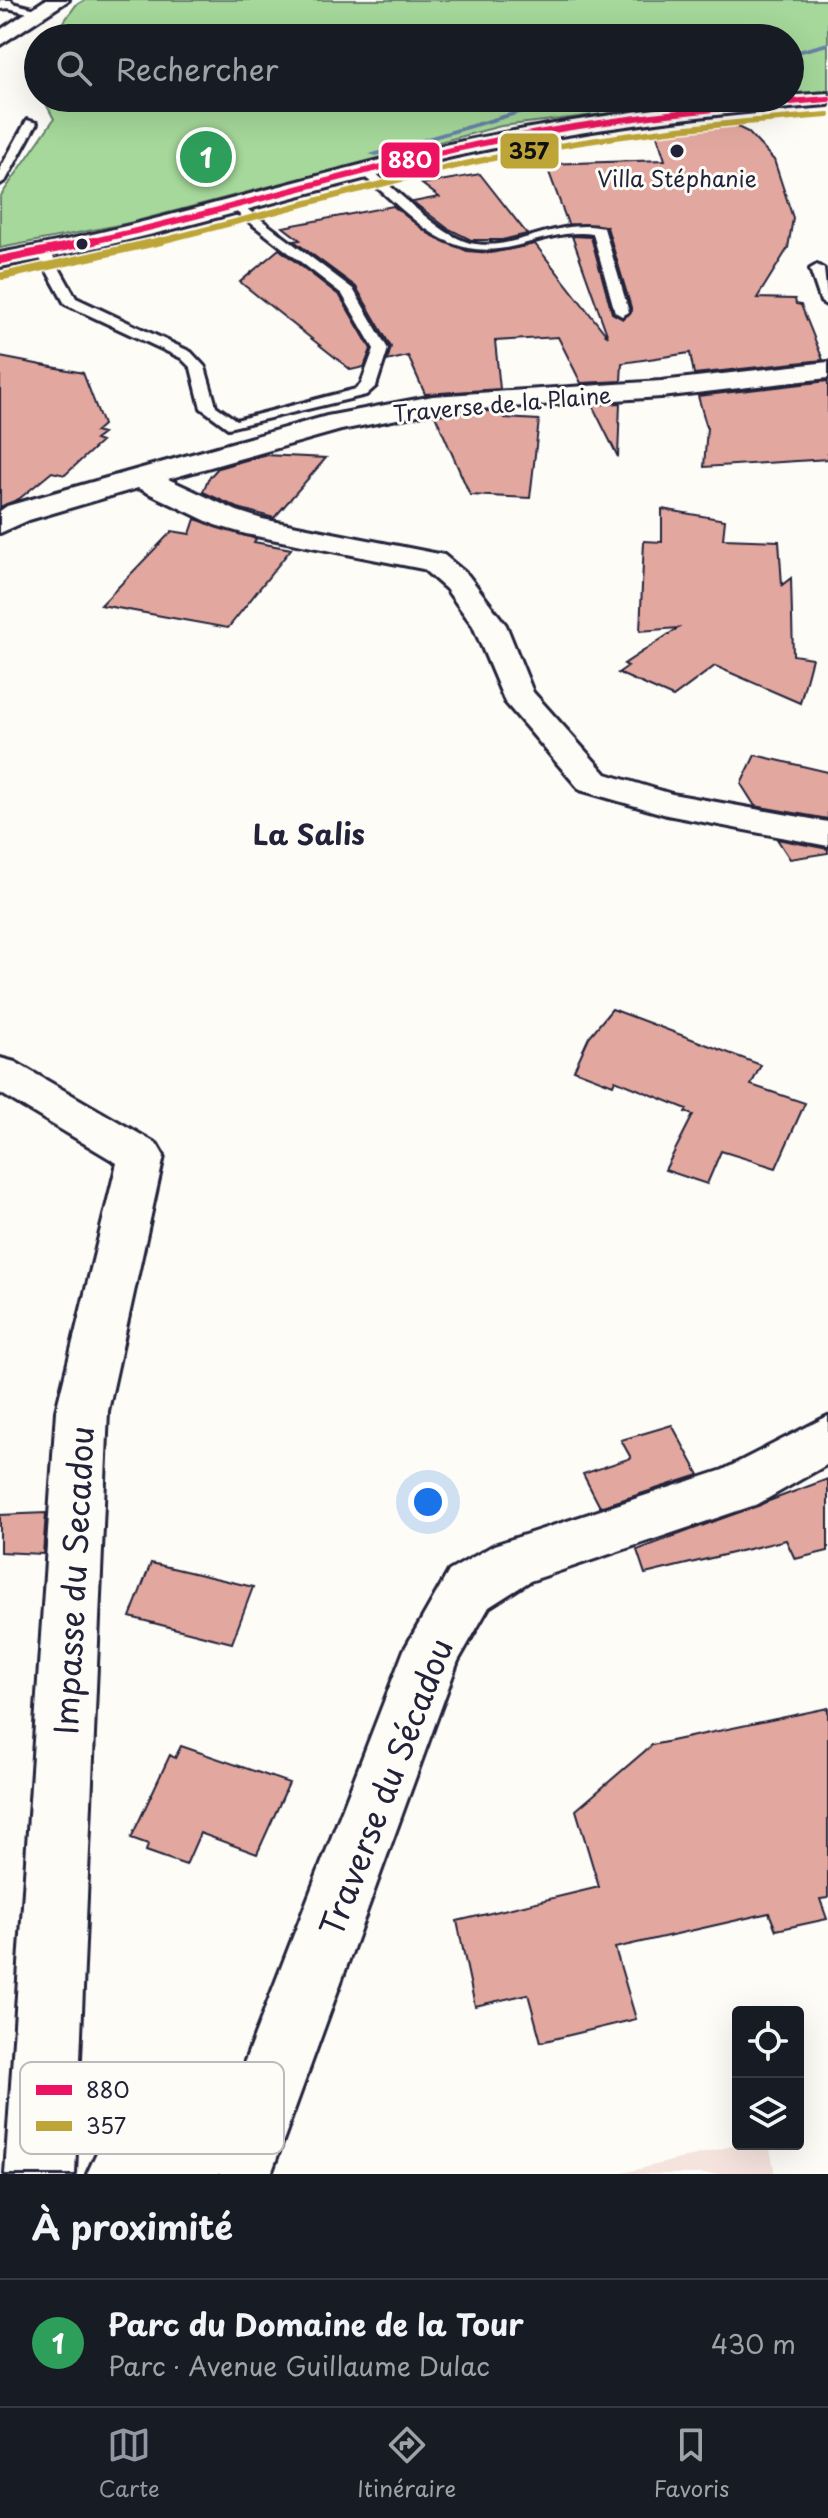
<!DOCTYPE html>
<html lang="fr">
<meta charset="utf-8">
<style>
:root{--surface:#171b24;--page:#242831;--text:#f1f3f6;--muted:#9ea1a6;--line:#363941;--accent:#9495a2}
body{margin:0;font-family:"Playpen Sans",sans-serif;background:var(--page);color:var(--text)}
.controls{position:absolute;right:24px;bottom:24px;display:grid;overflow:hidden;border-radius:8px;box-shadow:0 8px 32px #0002}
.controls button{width:72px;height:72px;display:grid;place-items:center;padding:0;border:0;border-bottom:2px solid var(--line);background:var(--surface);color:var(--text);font:40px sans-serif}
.you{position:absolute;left:428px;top:1502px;width:28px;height:28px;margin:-20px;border:6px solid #fff;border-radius:50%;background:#1a73e8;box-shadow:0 0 0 12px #1a73e833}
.badge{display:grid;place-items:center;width:52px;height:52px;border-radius:50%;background:var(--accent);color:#fff;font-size:26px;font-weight:700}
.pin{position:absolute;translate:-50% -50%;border:4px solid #fff;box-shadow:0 2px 8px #0006}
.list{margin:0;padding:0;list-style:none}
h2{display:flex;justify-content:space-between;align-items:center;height:104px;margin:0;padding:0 32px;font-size:34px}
h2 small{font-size:26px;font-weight:400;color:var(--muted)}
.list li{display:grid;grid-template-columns:52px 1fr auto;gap:24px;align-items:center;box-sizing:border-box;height:128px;padding:0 32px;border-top:2px solid var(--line)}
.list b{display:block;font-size:30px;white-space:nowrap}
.list p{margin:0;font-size:26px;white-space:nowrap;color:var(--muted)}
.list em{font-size:26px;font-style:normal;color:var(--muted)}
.icon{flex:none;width:44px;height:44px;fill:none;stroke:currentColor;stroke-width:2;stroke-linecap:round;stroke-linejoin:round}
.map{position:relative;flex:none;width:828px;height:2174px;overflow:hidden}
.search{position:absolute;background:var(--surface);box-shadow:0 8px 32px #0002;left:24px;right:24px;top:24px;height:88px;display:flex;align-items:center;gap:20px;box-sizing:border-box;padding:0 28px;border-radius:44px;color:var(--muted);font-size:30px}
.sheet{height:232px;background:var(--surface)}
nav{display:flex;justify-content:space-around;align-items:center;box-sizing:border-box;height:112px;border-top:2px solid var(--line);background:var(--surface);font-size:22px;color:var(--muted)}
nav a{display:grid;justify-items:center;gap:4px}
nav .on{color:var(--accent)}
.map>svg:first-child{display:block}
</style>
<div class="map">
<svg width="828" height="2174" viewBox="0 0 828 2174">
<rect width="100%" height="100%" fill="#fdfcf7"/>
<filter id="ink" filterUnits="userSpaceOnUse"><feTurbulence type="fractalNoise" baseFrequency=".0125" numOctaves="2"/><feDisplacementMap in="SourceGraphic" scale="16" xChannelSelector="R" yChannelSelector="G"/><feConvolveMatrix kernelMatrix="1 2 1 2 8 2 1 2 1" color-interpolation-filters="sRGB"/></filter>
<g filter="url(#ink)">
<path fill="#f5e3dd" d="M740,2144H769L775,2174H619Z"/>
<path fill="#a5d89a" stroke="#647d6a" stroke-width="2" d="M85,0H828V92L790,95V38H52L76,5Z
M43,98H740L501,126L129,223L0,248V197L54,119Z"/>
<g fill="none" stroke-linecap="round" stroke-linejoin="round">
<path fill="#6882a7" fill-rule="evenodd" d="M828,42V46L790,56V52Z
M571,98H584L530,111L376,156L369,154L527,108Z"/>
</g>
<path fill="#e2a89f" stroke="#22223b" stroke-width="2" d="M725,121L748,132L774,160L793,218L788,248L757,298L795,299L796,304L801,305L823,360L694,374L690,353L622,363L621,381L581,383L558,337L495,341L500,389L425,394L408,356L387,361L391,347L356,287L294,241L300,240L283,227L393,206L429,234L467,251L491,253L535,244L608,337L572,236L591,237L612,313L623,319L632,311L607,227L568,224L546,164L665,160L656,132Z
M480,174L527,234L502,240H471L447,228L413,202L439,197L422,184Z
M279,249L340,296L371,349L364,367L351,370L240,282Z
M0,357L83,373L103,425L95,432L103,434L95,440L101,442L65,475L52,472L19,499L0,507Z
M828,381V459L704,467L707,428L698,396Z
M620,403L618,457L592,405Z
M503,410L504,418L539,420L530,498L470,495L435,415Z
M264,455L326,458L274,518L238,508L203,492L208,479L218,468Z
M662,509L725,520L723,539L779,541L782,585L791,578L793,655L812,658L800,703L715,666L673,697L618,673L628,666L624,664L678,628L640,631L644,541L662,542Z
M195,519L256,539L254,542L291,549L228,628L101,605L172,531L190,534Z
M755,755L828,772V819L755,806L741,784Z
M777,839L828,849V853L790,859Z
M612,1009L761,1065L751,1085L805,1103L776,1168L721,1151L707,1184L665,1170L693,1115L685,1112L687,1109L615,1080L613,1085L574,1070L589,1037Z
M672,1425L699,1475L600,1507L583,1474L631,1458L621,1440Z
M828,1479V1551L795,1559L786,1540L645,1574L637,1550Z
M46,1513L43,1554L0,1552V1515Z
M151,1563L253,1587L232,1643L130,1617Z
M828,1708V1898L820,1899L827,1919L776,1930L769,1913L615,1948L636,2019L541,2042L528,1994L475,2006L457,1921L599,1887L576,1810L652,1745Z
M181,1746L289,1783L257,1854L200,1833L186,1865L146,1851L148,1844L131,1838L170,1755L175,1758Z"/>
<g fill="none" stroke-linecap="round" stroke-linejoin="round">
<defs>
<path id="service" d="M4,1L40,10L41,12L36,15L0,6Z
M27,120L37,123L6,180L0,184V169Z
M362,169H370C396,189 439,235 470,243C513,253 556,217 604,228L629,312L622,316L615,312L593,234C566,230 541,240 515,246C444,264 412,214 362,175Z
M239,203L353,289L388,349L376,386L366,395L228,428L201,408L191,368L181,358L65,304L37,253L49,250L76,298L191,352L205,367L216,406L236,420L356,389L361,384L374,349L342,294L234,210L233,207Z
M817,265L824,269L828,306L821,302L810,269Z"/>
<path id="minor" d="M0,0H11L13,4L11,8L0,9Z
M828,362V378L661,397L433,412L341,430L168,479L237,511L262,519L444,555L468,575L506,625L533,692L606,774L672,794L828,822V846L667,815L580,790L505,702L473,626L446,589L423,569L246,534L215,525L138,488L29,520L0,533V511L7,506L327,416L433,396L661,381Z
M0,1058L15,1062L157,1144L164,1156L108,1411L75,2174H5L56,1411L117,1163L0,1093Z
M828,1416V1464L758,1504L530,1581L489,1607L458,1661L271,2174H87L98,2150L122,2139L224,2115L404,1650L449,1571L494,1545L723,1470Z"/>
<path id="secondary" d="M45,0H69L0,45V30Z
M828,93V105C694,115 562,131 431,162C287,196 146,242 0,267V253C148,227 289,180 435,147C565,118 700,101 828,93Z"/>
</defs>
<use href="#service" stroke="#22223b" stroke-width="6"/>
<use href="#minor" stroke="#22223b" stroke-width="6"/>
<use href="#secondary" stroke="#22223b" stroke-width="6"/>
<use href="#service" fill="#fdfcf7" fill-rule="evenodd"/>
<use href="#minor" fill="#fdfcf7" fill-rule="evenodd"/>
<use href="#secondary" fill="#fdfcf7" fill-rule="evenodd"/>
<defs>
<path id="bus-1-far1" d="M84,243C217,214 346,172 479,144C594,120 711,108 828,99"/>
<path id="bus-1" d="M0,260L94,241"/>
<path id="bus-2-far1" d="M153,243C264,216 373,183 484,160C597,136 713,124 828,115"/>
<path id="bus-2" d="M3,276L161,241"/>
</defs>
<use href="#bus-1-far1" stroke="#fdfcf7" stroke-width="9"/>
<use href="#bus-1" stroke="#fdfcf7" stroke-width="12"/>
<use href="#bus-2-far1" stroke="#fdfcf7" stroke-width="9"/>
<use href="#bus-2" stroke="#fdfcf7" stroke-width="12"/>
<use href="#bus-1-far1" stroke="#ed1261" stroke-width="6"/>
<use href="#bus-1" stroke="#ed1261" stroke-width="8"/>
<use href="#bus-2-far1" stroke="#bda538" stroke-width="6"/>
<use href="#bus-2" stroke="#bda538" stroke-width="8"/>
</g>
</g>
<g fill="#22223b" stroke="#fdfcf7" stroke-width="3">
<circle cx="677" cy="151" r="8"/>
<circle cx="82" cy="244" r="7"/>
</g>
<g text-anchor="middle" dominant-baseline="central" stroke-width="6" stroke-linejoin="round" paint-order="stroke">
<g font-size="22" fill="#22223b" stroke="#fdfcf7">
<text x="677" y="177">Villa Stéphanie</text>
</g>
<g font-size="22" fill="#22223b" stroke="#fdfcf7">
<text transform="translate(502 403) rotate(-5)">Traverse de la Plaine</text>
</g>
<g font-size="28" font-weight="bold" fill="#22223b" stroke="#fdfcf7">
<text x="309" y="833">La Salis</text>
</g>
<g font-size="32" fill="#22223b" stroke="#fdfcf7">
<text transform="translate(73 1580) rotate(-87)">Impasse du Secadou</text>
<text transform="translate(385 1787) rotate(-69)">Traverse du Sécadou</text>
</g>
</g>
<rect x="20" y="2062" width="264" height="92" rx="12" fill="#fdfcf7" stroke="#bbbbbf" stroke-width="2"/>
<rect x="36" y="2085" width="36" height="10" fill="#ed1261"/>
<rect x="36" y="2121" width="36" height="10" fill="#bda538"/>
<g font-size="22" fill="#22223b">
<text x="86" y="2098">880</text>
<text x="86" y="2134">357</text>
</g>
<g stroke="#fdfcf7" stroke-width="3">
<rect x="499" y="132" width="61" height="38" rx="8" fill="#bda538"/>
<rect x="380" y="141" width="61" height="38" rx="8" fill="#ed1261"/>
</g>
<g font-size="22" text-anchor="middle" font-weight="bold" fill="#fff">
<text x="410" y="168">880</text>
</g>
<g font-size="22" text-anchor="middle" font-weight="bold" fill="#111">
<text x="529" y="159">357</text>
</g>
</svg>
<div class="controls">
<button><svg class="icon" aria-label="locate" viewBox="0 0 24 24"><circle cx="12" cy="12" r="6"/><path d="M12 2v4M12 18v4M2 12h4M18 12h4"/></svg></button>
<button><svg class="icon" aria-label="layers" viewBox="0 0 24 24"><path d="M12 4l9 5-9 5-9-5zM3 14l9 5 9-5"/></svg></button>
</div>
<div class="you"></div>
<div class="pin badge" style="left:206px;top:157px;background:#2e9e5b">1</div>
<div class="search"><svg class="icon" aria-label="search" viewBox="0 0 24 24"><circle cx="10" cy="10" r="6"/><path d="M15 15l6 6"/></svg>Rechercher</div>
</div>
<section class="sheet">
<h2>À proximité<small></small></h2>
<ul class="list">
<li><span class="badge" style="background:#2e9e5b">1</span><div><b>Parc du Domaine de la Tour</b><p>Parc · Avenue Guillaume Dulac</p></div><em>430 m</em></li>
</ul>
</section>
<nav>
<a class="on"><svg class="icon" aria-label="map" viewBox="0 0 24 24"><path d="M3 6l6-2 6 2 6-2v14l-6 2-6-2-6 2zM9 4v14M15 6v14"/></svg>Carte</a>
<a><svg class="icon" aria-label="directions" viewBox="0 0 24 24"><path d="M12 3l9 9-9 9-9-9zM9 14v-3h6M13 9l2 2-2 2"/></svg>Itinéraire</a>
<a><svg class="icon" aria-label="saved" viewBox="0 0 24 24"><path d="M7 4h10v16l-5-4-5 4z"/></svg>Favoris</a>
</nav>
